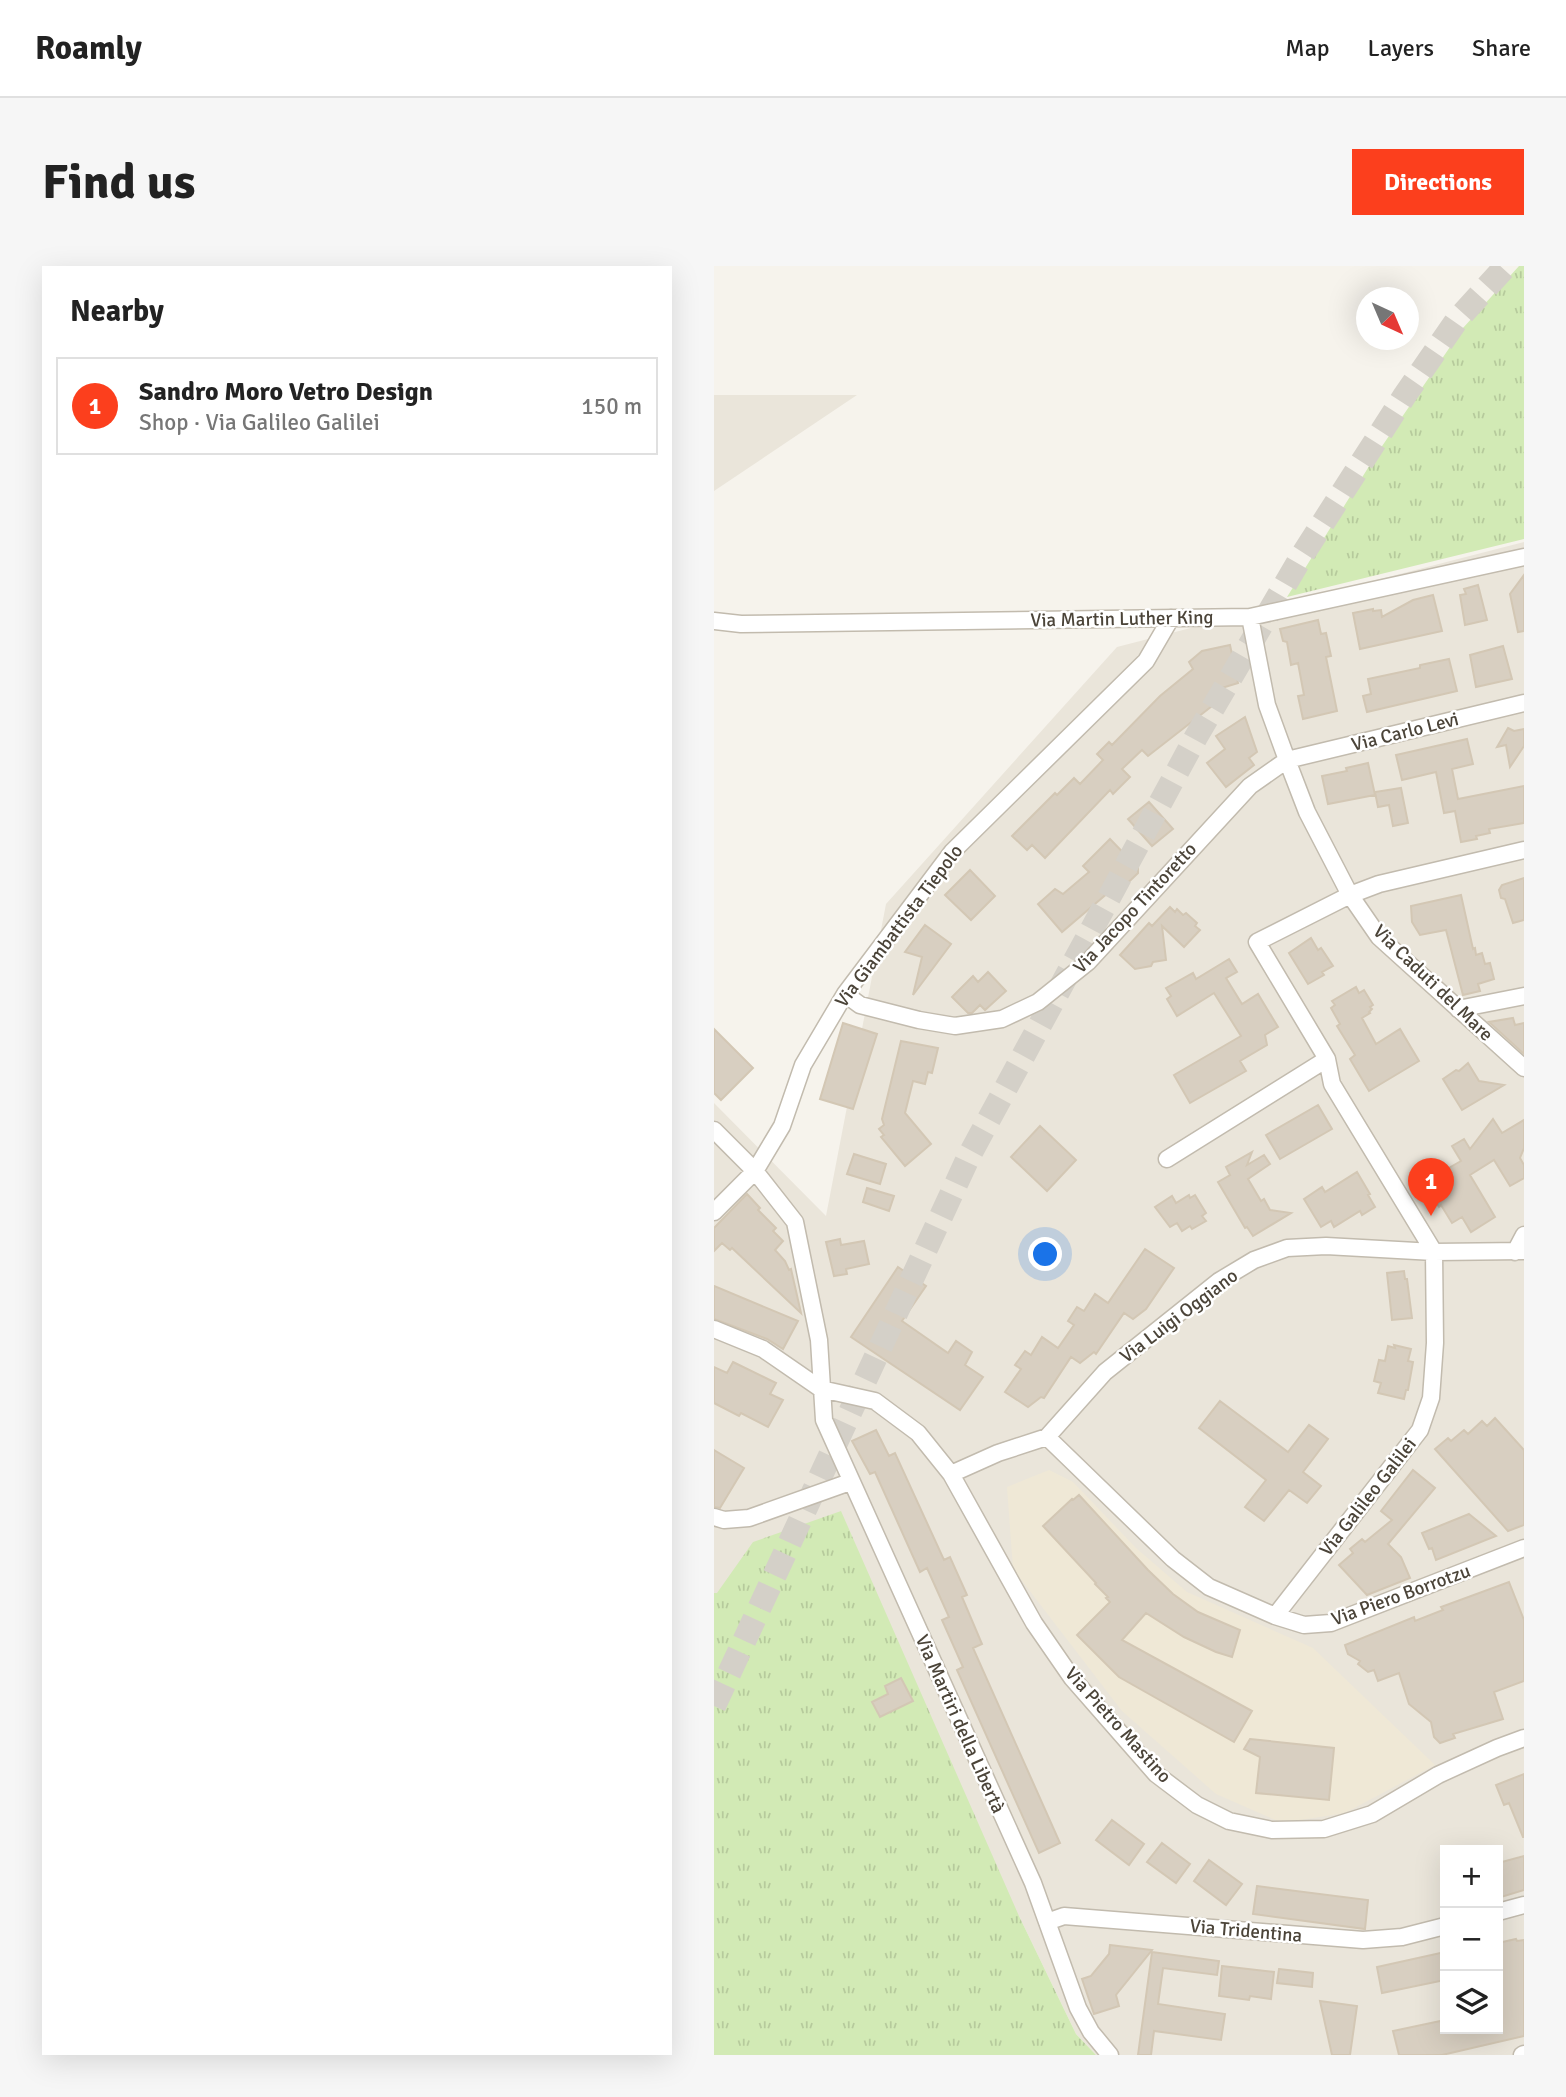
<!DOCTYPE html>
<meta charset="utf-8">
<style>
:root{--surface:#fff;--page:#f6f6f6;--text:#222;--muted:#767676;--line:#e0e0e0;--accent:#fc3f1d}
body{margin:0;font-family:Signika,sans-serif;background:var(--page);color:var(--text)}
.controls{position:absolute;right:21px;bottom:21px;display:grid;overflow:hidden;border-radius:0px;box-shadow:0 7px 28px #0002}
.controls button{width:63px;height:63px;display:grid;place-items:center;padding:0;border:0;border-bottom:2px solid var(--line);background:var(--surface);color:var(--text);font:35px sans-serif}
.compass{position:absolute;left:642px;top:21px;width:63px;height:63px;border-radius:50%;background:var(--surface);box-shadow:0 7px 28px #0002;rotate:136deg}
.you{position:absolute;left:332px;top:989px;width:24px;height:24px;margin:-18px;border:5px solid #fff;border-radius:50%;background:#1a73e8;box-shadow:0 0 0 10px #1a73e833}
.badge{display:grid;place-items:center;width:46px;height:46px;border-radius:50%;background:var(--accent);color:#fff;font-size:23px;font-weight:700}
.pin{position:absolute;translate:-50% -58px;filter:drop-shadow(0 2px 4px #0008)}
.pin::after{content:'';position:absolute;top:37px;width:24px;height:21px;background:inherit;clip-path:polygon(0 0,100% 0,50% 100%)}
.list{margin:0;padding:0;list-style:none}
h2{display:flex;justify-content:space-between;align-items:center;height:91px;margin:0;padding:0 28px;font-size:30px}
h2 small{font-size:23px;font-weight:400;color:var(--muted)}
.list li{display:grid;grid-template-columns:46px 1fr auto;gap:21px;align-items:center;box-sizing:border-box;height:98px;margin:0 14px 14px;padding:0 14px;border:2px solid var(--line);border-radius:0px}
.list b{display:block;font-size:26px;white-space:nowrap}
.list p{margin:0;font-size:23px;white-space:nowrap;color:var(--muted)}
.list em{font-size:23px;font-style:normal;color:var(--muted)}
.icon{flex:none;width:38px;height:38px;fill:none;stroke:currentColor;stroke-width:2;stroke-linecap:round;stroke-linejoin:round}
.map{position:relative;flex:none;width:810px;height:1789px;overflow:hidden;border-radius:0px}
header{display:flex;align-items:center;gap:42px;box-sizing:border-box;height:98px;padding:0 35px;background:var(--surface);border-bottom:2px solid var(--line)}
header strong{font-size:33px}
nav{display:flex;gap:38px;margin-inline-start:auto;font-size:24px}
.intro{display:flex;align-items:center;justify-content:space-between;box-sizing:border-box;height:168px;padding:0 42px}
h1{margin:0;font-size:49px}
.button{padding:18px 32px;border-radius:0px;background:var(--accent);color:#fff;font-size:24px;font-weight:700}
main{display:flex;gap:42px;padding:0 42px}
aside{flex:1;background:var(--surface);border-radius:0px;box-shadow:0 7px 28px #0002}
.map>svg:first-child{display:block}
</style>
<header>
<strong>Roamly</strong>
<nav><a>Map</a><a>Layers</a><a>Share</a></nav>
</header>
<div class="intro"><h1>Find us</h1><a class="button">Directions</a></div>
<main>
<aside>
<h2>Nearby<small></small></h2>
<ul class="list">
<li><span class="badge">1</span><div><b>Sandro Moro Vetro Design</b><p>Shop · Via Galileo Galilei</p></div><em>150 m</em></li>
</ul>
</aside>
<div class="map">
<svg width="810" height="1789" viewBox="0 0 810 1789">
<defs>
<pattern id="grass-tufts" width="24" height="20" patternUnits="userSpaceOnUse" patternTransform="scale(1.75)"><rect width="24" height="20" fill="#d2eab5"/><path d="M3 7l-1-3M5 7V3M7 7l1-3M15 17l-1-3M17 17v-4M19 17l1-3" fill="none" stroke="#b6ca9c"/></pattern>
</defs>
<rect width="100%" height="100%" fill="#f6f3ec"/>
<path fill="#eae5da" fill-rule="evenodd" d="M0,129H143L0,225Z
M810,276V1789H382L362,1768L305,1650L3,1327H0V837L112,950L172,638L403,381ZM731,1584H784V1763H731Z"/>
<path fill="#efe8d6" d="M335,1204L359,1216L422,1282L473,1326L599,1382L721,1499L631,1547L568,1557L502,1528L408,1445L299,1303L293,1221Z"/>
<path fill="url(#grass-tufts)" d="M805,0H810V273L573,331L664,186L749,62Z
M127,1245L305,1650L362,1768L382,1789H0V1327H3L39,1276Z"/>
<path fill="#d8cfc1" stroke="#d3c7b4" stroke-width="2" d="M810,309V365L804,366L796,328Z
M764,319L773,354L751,359L746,329L752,328L750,323Z
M719,329L728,365L646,383L639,347L659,343V345L667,344L668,351L699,334Z
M604,354L607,368L612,367L617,390L612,391L623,445L589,453L584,430L590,429L584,397L577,399L573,376L569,375L566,363Z
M516,379L524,417L501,424L507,433L434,490L428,484L408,503L416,511L399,528L396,524L331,592L318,579L313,584L298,570L341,527L343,529L360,512L366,518L389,494L383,488L395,476L398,479L446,430L479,403L475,396L488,385Z
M789,380L798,413L762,421L756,389Z
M735,393L743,425L653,446L649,430L657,428L654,413L706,402V399Z
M531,451L543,486L535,492L540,499L512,521L493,497L511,483L502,470Z
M794,462L800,465L810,463V480L796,501L792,479L783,481Z
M753,473L759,498L738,503L744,533L810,520V557L775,563L776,567L762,570L763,573L747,576L741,545L730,547L722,506L688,514L682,489Z
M654,497L661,529L614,538L608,510L633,505L632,502Z
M687,522L694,557L679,560L675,539L664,541L661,526Z
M435,536L459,563L438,580L414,553Z
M396,573L424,602V607L399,631L395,626L348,666L324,638L341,623L349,628L375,606L369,600Z
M256,604L281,630L257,654L231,629Z
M810,612V654L799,657L791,633L787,632L785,624L788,619Z
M747,629L759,683L761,682L762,689L768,687L771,698L776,697L780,713L764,718L766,725L749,729L732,664L706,669L698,656L697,640Z
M456,641L461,646L463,643L469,649L472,647L483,657L481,660L486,664L470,681L448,660L452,694L439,696L437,700L421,703L406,689L435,657L438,660Z
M211,659L237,678L199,729L208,691L191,686Z
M597,672L604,684L607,682L619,700L608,706L610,709L594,718L575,687Z
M515,693L523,706L512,712L528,738L544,728L564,761L551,769L553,779L526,795L532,805L476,837L460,809L527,770L500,727L463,750L453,733L457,730L452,722L479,707L482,713Z
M274,706L292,725L271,744L266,739L258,747H254L238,731L259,710L264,716Z
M642,721L645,727L650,724L659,739L656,741L658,743L655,746L656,747L648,752L662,778L686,763L705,795L655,825L636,793L641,789L623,760L626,758L617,742L621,739L618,735Z
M799,752L801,759L810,757V788L775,756Z
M129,757L163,768L139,843L106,833Z
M0,763L39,802L7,834L0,827Z
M187,775L224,782L218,807L214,806L211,818L199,815L191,847L217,878L191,900L167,871L170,869L165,863L170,859L168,853Z
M754,797L765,815L790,819L748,844L729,813L742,804L745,805Z
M604,839L618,863L566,893L552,869Z
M779,853L788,867L810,854V882L806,892L810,899V912L796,920L780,894L756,909L781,951L757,966L748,951L738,957L727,939L725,941L710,916L747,895L738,880L750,873L756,883Z
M326,860L362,894L333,925L297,891Z
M538,886L533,899L550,889L556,898L534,913L547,935L550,933L556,944L577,947L539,970L533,961L531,962L504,916L516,909L512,901Z
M140,888L172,898L166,918L133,908Z
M643,906L656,928L654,929L661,941L648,949L646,945L620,961L617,955L607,961L590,933L608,921L611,926Z
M153,922L180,930L175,945L149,936Z
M33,928L46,942L44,944L62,962L59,965L69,975L61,984L71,995L75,1004L77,1003L87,1047L18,982L16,984L8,977L0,985V962Z
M475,929L476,932L481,929L492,947L488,950L492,955L478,963L476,960L468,965L463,957L456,961L441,941L458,930L462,937Z
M126,973L127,979L150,975L155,998L132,1003L133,1008L120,1010L112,976Z
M431,983L460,1002L432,1043L419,1053L410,1047L382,1088L380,1086L366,1097L357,1091L330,1132L327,1131L314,1141L291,1126L307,1103L301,1099L311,1085L317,1089L328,1071L344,1082L360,1059L354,1055L363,1041L370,1045L381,1028L394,1037Z
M184,1001L212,1020L188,1055L234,1087L242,1075L258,1086L251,1099L269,1111L246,1144L137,1071Z
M690,1005L691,1013H693L698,1052L678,1054L673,1007Z
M0,1020L84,1055L69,1083L53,1073L0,1053Z
M680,1079L697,1083L694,1095L699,1096L694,1124H692L690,1133L664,1127L667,1117L660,1115L665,1094L671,1095L674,1080L681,1082Z
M19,1096L62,1117L56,1128L69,1134L54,1161L27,1147L25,1150L0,1137V1101L13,1107Z
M506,1135L574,1186L595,1159L614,1173L589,1206L607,1220L593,1237L575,1224L550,1255L531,1241L552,1214L485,1162Z
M781,1152L810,1184V1259L794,1265L721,1183L734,1172L737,1175L750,1164L754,1168L768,1155L773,1160Z
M162,1164L175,1190L181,1187L230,1294L236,1291L253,1329L248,1331L268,1378L259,1382L346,1577L325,1587L243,1404L249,1401L228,1354L235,1351L213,1302L206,1306L161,1206L156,1208L138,1175Z
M0,1184L30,1202L6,1242L0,1241Z
M699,1204L721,1222L674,1278L687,1291L696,1312L653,1329L625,1299L639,1287L636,1283L648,1273L651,1276L678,1254L667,1245Z
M365,1229L434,1304L459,1328L484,1346L526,1364L518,1391L502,1386L470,1371L432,1347L408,1374L538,1445L520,1476L405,1411L363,1369L396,1336L392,1332L394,1331L381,1318L382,1317L329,1260L358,1233L359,1234Z
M755,1248L782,1270L722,1294L718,1282L715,1283L708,1267Z
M795,1316L810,1354V1415L780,1426L789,1453L739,1468L741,1472L726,1477L720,1471L717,1456L695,1438L685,1407L664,1415L660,1404L654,1406L644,1398L646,1395L634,1388L631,1379L700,1351L701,1355L729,1344L727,1341Z
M187,1412L199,1435L166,1451L158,1436L174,1428L171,1420Z
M536,1473L620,1482L615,1534L542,1527L546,1491L530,1483Z
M810,1508V1571H809L795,1537L790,1539L782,1519Z
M398,1554L430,1578L415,1599L382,1574Z
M448,1577L476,1598L462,1617L433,1596Z
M810,1590V1624L784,1632V1597Z
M495,1594L528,1618L512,1639L480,1615Z
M543,1620L654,1634L651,1663L539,1648Z
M802,1673L803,1675L810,1674V1770L728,1789H685L679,1765L731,1754V1763H784V1677Z
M396,1679L438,1684L402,1729L405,1740L380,1748L368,1713L377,1710L395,1688Z
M438,1686L505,1695L503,1709L449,1702L444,1738L511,1748L507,1774L440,1765L437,1789H424Z
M731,1686V1714L668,1727L663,1701Z
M508,1700L560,1706L557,1733L536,1730L535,1734L505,1730Z
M565,1703L599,1707L598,1721L563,1717Z
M606,1735L643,1740L636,1789H618Z"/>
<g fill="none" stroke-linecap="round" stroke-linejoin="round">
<path stroke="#d4d0c8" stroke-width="24" stroke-dasharray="24 12" stroke-linecap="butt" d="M0,1440L255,890L482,471L589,288L691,129L743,54L792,0"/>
<defs>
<path id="minor" d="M536,351L553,439L573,494L593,546L636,629L665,671L810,802
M0,355L27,358L536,351L810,291
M131,728L146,739L205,754L241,760L288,753L324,736L374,696L536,520L573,494L810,437
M744,743L810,730
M0,864L41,905L81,956L105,1074L110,1154L319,1617L364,1742L377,1766L396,1789
M453,893L613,793
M0,946L41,905L68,860L89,799L131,728L238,586L432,395L457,352
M801,986L810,969
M0,1063L49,1083L107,1123L161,1135L204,1167L237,1208L320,1357L358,1412L442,1508L483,1539L515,1555L558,1564L610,1563L658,1548L724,1509L783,1482L810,1472
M333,1171L459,1293L495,1321L561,1350L590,1359L617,1357L810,1282
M237,1208L284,1187L333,1171L391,1106L505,1015L540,994L573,982L612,980L720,986L810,985
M0,1251L10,1254L35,1252L136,1216
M561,1350L706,1164L717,1132L721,1077L720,986L618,818L613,793L543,676L636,629L665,618L810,584
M784,1646L810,1639
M333,1656L350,1650L649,1674L688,1671L731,1660
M808,1789L810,1788"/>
</defs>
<use href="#minor" stroke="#c2bbae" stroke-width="19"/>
<use href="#minor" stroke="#fff" stroke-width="16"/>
</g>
<g text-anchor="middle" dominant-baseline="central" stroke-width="5" stroke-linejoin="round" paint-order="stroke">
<g font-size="19" fill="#4b4439" stroke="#fff">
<text transform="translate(408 353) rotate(-1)">Via Martin Luther King</text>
<text transform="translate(691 466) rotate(-14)">Via Carlo Levi</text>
<text transform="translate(421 642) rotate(-47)">Via Jacopo Tintoretto</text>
<text transform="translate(185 660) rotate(-53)">Via Giambattista Tiepolo</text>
<text transform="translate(719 717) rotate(44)">Via Caduti del Mare</text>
<text transform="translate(465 1050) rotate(-37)">Via Luigi Oggiano</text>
<text transform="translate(654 1231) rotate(-52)">Via Galileo Galilei</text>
<text transform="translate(687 1329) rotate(-20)">Via Piero Borrotzu</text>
<text transform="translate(246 1458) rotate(66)">Via Martiri della Libertà</text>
<text transform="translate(404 1459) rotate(48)">Via Pietro Mastino</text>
<text transform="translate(532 1665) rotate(5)">Via Tridentina</text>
</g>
</g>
</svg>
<div class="controls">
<button>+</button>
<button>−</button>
<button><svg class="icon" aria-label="layers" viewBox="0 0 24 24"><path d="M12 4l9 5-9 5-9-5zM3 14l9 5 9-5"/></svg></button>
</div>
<svg class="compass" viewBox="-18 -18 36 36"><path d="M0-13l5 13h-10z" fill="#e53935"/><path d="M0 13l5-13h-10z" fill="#767676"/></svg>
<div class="you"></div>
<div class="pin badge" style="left:717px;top:950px">1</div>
</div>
</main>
